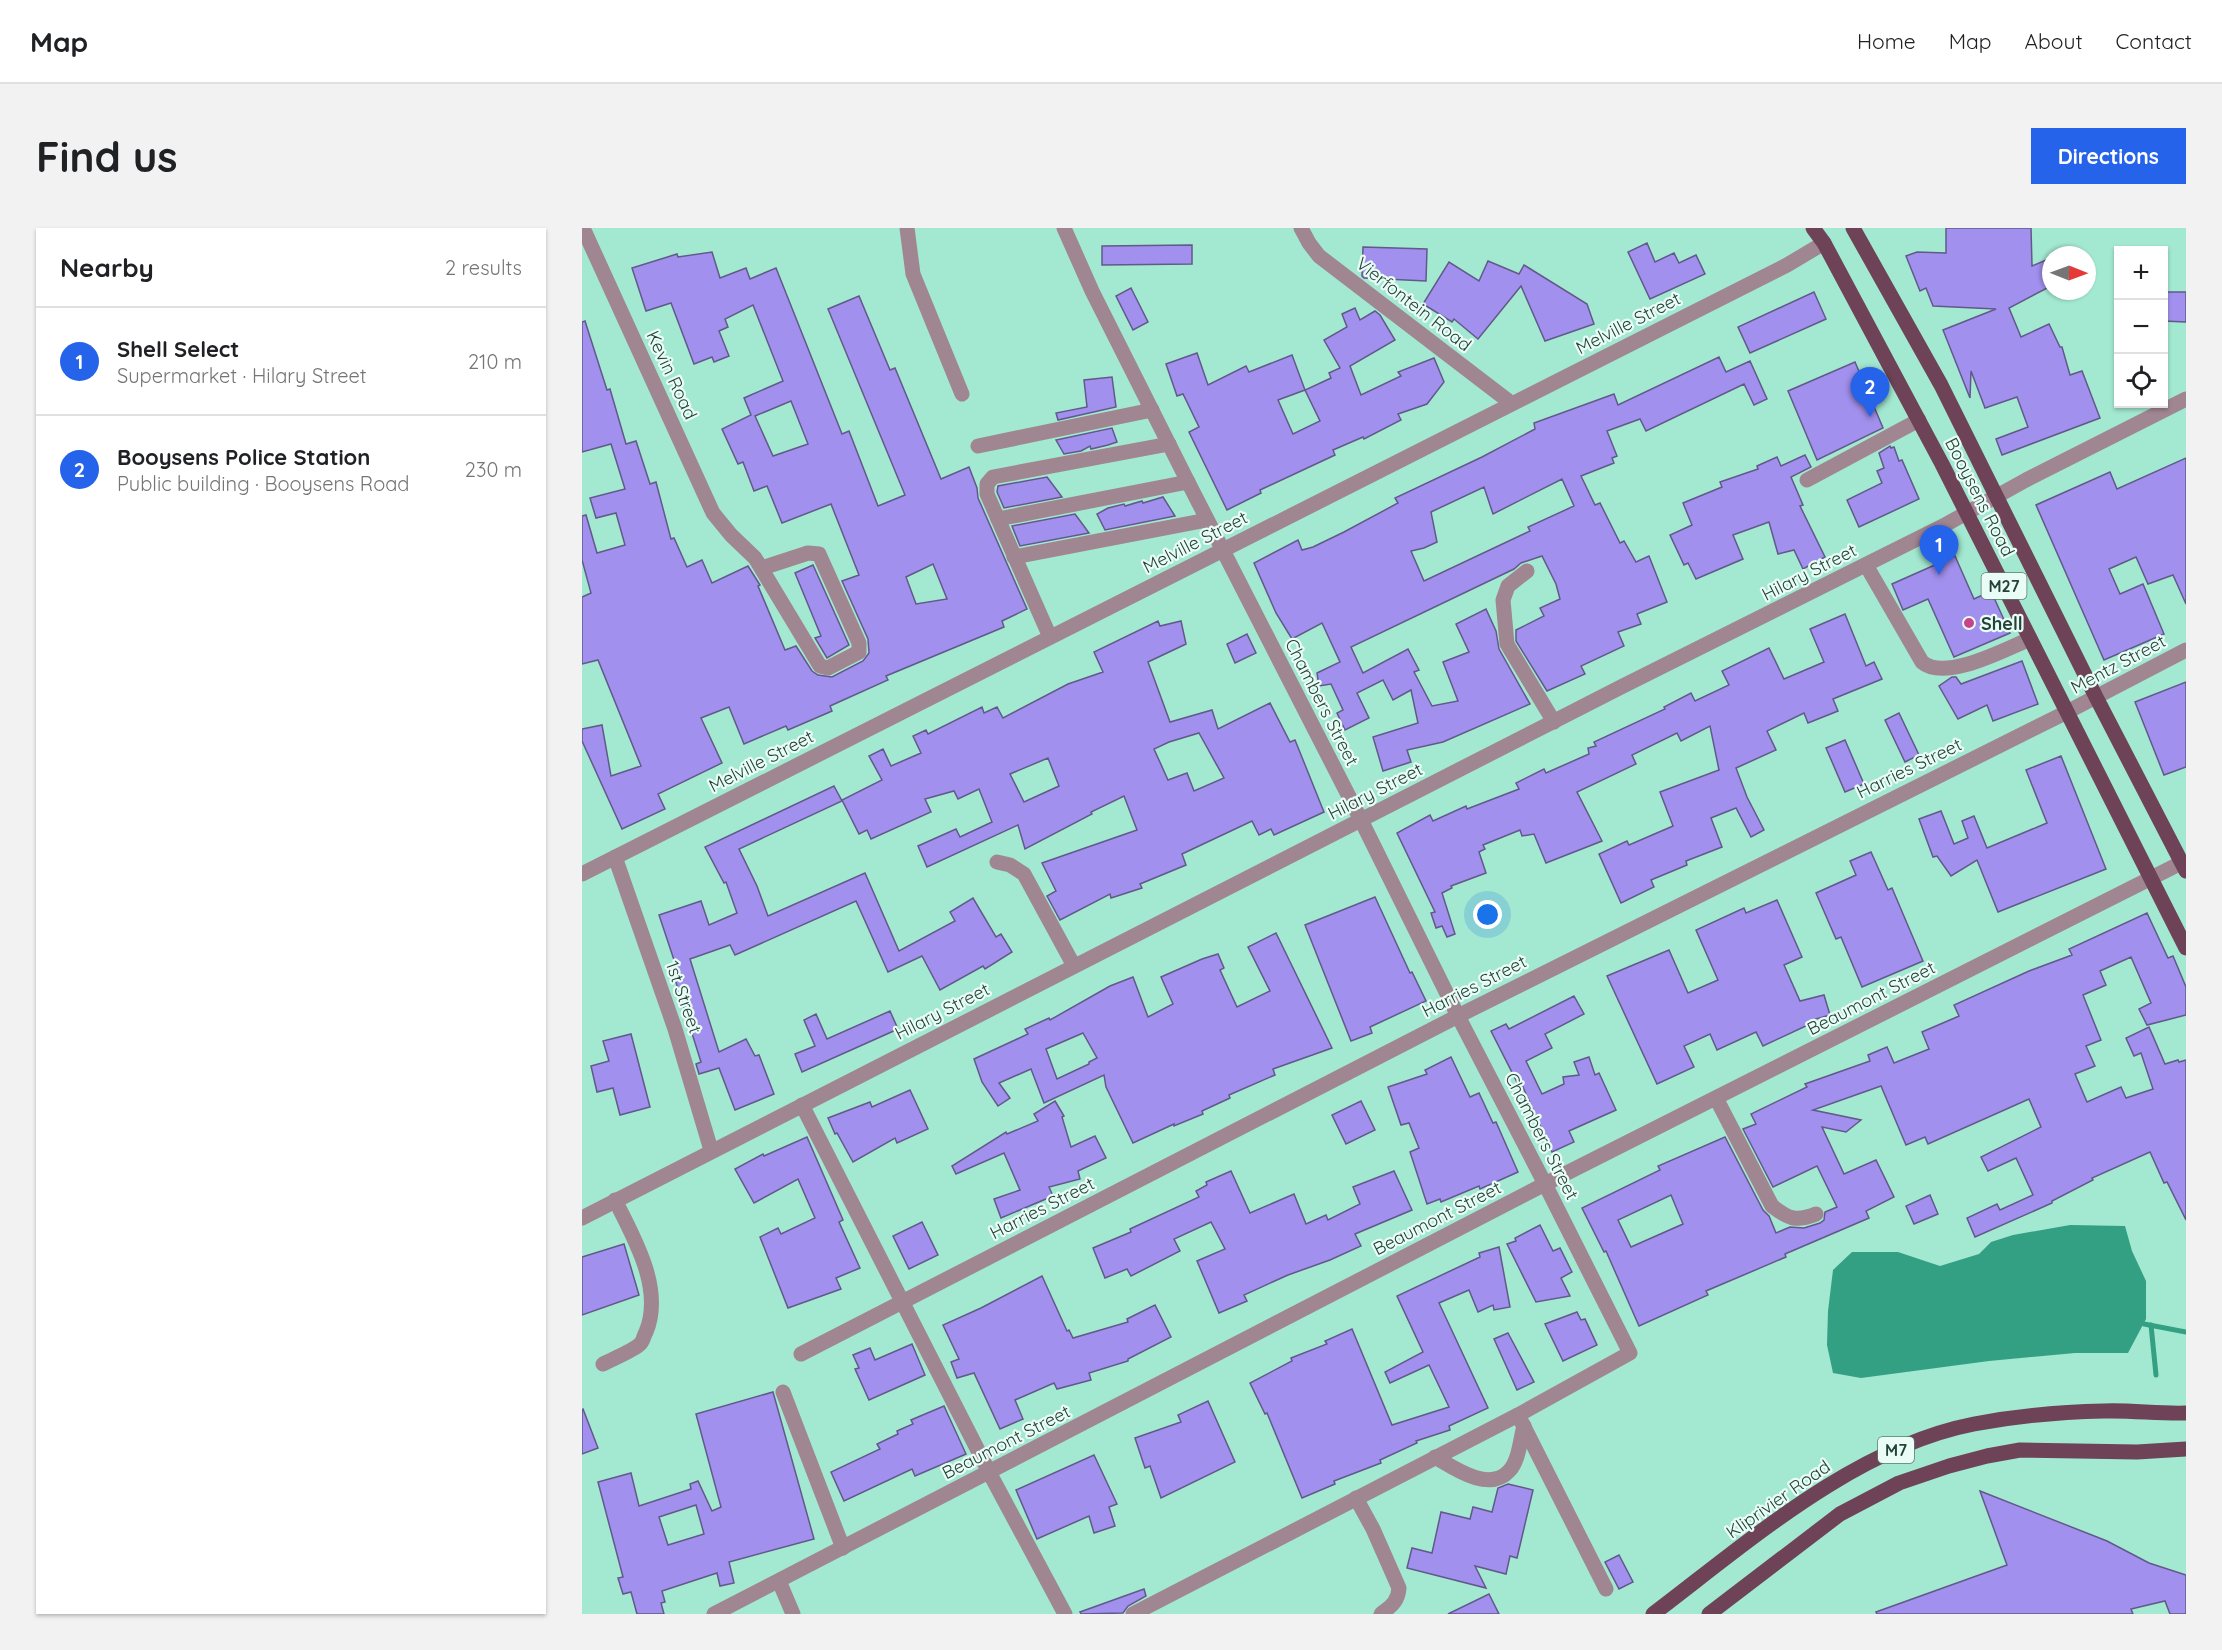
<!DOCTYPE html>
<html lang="en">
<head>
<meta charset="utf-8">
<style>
  :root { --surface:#fff; --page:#f2f2f2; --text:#202124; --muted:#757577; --line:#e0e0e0; --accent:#2563eb }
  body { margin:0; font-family:Quicksand,sans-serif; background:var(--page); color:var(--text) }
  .controls { position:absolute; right:18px; top:18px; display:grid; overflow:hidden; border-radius:0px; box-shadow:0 2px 4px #0004 }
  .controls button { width:54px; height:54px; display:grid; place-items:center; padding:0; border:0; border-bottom:2px solid var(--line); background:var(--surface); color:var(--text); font:30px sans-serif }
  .compass { position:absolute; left:1460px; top:18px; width:54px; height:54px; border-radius:50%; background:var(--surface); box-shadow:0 2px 4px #0004; rotate:91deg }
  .you { position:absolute; left:906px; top:687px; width:21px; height:21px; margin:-15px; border:4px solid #fff; border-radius:50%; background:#1a73e8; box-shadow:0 0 0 9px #1a73e833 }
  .badge { display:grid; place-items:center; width:39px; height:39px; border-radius:50%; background:var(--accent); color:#fff; font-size:20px; font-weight:700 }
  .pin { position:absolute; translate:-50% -50px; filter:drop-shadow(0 2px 3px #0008) }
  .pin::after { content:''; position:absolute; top:32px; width:21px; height:18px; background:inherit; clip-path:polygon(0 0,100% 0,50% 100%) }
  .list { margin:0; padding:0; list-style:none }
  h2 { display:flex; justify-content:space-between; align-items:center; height:78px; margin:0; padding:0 24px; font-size:26px }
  h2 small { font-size:20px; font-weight:400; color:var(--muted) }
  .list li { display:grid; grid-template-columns:39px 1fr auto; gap:18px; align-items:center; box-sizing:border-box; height:108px; padding:0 24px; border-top:2px solid var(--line) }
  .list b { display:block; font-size:22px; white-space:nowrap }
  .list p { margin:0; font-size:20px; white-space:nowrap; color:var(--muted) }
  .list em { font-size:20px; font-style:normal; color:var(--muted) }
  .icon { flex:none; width:33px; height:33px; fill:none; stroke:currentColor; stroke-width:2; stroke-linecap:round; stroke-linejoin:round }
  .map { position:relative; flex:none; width:1604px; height:1386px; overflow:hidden; border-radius:0px }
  header { display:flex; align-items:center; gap:36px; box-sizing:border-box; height:84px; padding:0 30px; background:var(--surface); border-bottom:2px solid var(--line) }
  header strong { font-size:28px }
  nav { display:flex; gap:33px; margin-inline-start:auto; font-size:21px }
  .intro { display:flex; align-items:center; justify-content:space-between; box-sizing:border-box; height:144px; padding:0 36px }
  h1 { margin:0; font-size:42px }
  .button { padding:15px 27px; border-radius:0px; background:var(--accent); color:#fff; font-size:21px; font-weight:700 }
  main { display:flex; gap:36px; padding:0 36px }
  aside { flex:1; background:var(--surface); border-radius:0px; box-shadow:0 2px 4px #0004 }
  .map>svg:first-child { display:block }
</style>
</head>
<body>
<header>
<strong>Map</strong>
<nav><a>Home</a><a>Map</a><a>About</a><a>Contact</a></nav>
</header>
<div class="intro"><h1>Find us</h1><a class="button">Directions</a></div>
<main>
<aside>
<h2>Nearby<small>2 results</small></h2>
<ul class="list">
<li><span class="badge">1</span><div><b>Shell Select</b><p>Supermarket · Hilary Street</p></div><em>210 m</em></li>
<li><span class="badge">2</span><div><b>Booysens Police Station</b><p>Public building · Booysens Road</p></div><em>230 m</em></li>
</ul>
</aside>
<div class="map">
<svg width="1604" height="1386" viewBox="0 0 1604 1386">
  <rect width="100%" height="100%" fill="#a3e8d0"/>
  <path fill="#34a083" d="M1488,997L1543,998L1550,1023L1564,1053V1091L1546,1125H1493L1407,1133L1279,1150L1251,1145L1245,1117L1246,1083L1251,1042L1270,1024H1316L1358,1038L1397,1026L1409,1014L1431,1007Z"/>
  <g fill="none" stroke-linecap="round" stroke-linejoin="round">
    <g stroke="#34a083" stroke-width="5">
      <path d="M1562,1096L1604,1104"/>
      <path d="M1569,1097L1574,1147"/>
    </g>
  </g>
  <g fill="#a190ed" stroke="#61598a" stroke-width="1.5" fill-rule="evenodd">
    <path d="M1364,0H1449L1450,38L1469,30V58L1427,80L1439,109L1467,96L1478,119H1480L1488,147L1500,143L1518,190L1420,227L1414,211L1446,199L1435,169L1403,180L1389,143L1388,170L1361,102L1414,81L1351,78L1344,60L1338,63L1324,28L1335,24L1364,25Z"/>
    <path d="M1065,15L1073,34L1092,25L1097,35L1114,27L1123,46L1068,71L1046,24Z"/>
    <path d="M610,17V36L520,37V18Z"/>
    <path d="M781,19L845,21L844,53L782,50L780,48Z"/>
    <path d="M130,24L138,50L164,40L168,51L194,40L260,206L267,203L296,278L323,267L246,81L277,68L308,142L313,140L359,251L387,239L395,260L396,270L445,381L420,393L422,399L304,448L306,452L248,478L250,483L206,502L204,498L162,516L147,479L119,490L140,535L76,566L83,581L40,601L0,513V501L20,497L29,548L59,538L16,432L0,436V369L9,365L0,332V288L4,287L15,325L43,317L34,285L14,290L8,270L43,261L29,216L0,224V94L3,93L25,162L28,161L44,216L54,213L68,256L74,254L89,311L92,310L105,339L120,332L130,355L166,338L178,357L176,358L203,422L214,418L230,443L236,447L250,449L281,433L287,425L286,411L260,353L277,347L249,276L200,295L185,258L172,263L161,234L156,236L140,201L169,187L162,170L201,153L171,77L143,91L146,99L137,103L147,128L132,134L130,129L112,136L89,75L64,83L50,40L95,26L96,29ZM209,173L226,216L191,228L173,188ZM351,336L365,371L334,376L324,349Z"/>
    <path d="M906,33L937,46L942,37L1005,76L1012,96L963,113L939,58L896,111L872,91L870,94L841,76L867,34L897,53Z"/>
    <path d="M549,60L566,94L551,102L534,68Z"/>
    <path d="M1232,64L1244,91L1168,125L1156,99Z"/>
    <path d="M1581,64H1604V94L1581,93Z"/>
    <path d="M773,80L778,92L793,83L798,87L813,112L768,138L779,167L819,148L816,144L852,130L862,154L845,176L816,186L819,192L782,211L781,209L751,222L753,227L678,262L679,265L645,282L607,204L617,199L601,166L595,168L584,136L615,125L626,157L664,138L667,144L710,127L723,162L696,172L711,206L738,193L723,162L749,150L747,145L758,140L742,112L765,99L760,86Z"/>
    <path d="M1137,129L1144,144L1168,133L1185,171L1172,177L1162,156L1064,203L1058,191L1025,203L1035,228L1030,230L1032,235L999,248L1013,277L1018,275L1038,315L1042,313L1054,334L1067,328L1085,374L1055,386L1059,396L1036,404L1042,418L999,438L1003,446L965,463L934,413V402L962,388L958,380L978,371L974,356L960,328L939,335L932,341L769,419L781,445L826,421L837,442L832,444L850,478L876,473L861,434L887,424L874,396L904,381L914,403L917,421L948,476L861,514L825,522L829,534L801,543L791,509L836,495L829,462L811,472L801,452L775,465L787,490L763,502L755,485L761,482L749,456L737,458L735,445L758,434L740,395L710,411L694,385L672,335L716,312L720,322L731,319L762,304L816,275L813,270L900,229L953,201L952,195L1032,166L1036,177ZM980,251L992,278L946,299L948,303L842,353L829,323L842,320L855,314L849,284L902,259L911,286Z"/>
    <path d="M1273,134L1301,200L1235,232L1206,163Z"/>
    <path d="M530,149L534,179L476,192L474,185L505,179L502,152Z"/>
    <path d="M530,200L535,214L526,217L509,221L508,218L499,223L482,226L474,212Z"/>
    <path d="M1308,218L1309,220L1312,219L1317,233L1320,232L1337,271L1277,299L1265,272L1300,255L1295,243L1302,240L1297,225Z"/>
    <path d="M1223,227L1229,239L1209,249L1221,277L1218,278L1243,329L1221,341L1212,322L1196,326L1187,294L1151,307L1161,331L1114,351L1106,335L1102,337L1088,307L1110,297L1101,275L1140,259L1138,254L1176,241L1175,238L1195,229L1199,238Z"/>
    <path d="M1604,230V376L1591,347L1566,356L1554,329L1527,341L1538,366L1561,356L1582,406L1522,432L1454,277L1528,244L1535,261Z"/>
    <path d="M465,249L480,269L422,280L415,264L416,258Z"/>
    <path d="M581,269L593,288L523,302L515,286L526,280L542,276L543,278L560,273L561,275Z"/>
    <path d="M493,286L507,305L438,318L430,298Z"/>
    <path d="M1373,328L1392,371L1409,363L1428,405L1372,429L1346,371L1321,382L1310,356Z"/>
    <path d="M231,337L267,417L245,430L233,410L239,408L213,345Z"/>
    <path d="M1263,386L1284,438L1292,434L1300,451L1251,471L1256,483L1226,495L1222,485L1185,503L1194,522L1154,540L1165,569L1182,602L1169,609L1154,580L1129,590L1140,619L1104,633L1105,637L1069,652L1072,659L1039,675L1017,626L1045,613L1047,617L1091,598L1078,564L1137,542L1128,498L1099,513L1095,505L1050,527L1054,536L995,564L1020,613L964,635L952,606L940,608L938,602L901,617L903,621L897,624L904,645L869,658L870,660L860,665L873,706L865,709L860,698L854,700L849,685L853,684L815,605L848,587L851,593L884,578L885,581L937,561L934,555L962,541L964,545L1007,526L1006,520L1014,518L1012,514L1083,481L1082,479L1109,465L1113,473L1147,457L1140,443L1187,420L1202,451L1242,434L1228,401Z"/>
    <path d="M576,393L578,398L599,393L604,416L566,434L588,494L630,482L636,501L688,475L708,514L713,512L742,584L692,607L689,601L677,607L670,593L600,626L604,637L558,656L560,660L529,670L528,666L478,692L465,668L474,663L460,635L555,602L542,568L509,584L510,586L443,621L436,597L345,639L336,618L374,601L378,609L410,594L397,561L376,571L372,563L343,571L349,584L289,611L285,602L277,606L260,572L300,552L287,528L301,521L309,538L339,525L331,508L344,502L346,506L400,479L402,485L415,479L421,490L486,456L521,444L512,424ZM617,505L642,550L612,563L605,545L586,552L572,521L587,514ZM466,530L477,558L442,574L428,546Z"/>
    <path d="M665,406L674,425L653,435L645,416Z"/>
    <path d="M1440,433L1456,476L1411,493L1405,477L1376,491L1357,458L1370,449H1374L1379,456Z"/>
    <path d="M1604,454V539L1582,547L1553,474Z"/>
    <path d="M1317,485L1337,527L1323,534L1303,492Z"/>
    <path d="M1263,512L1282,556L1263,564L1244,520Z"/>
    <path d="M1479,528L1524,641L1416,684L1395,632L1369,648L1355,628L1351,629L1337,591L1359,583L1372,616L1386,610L1380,593L1392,588L1405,620L1465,595L1444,542Z"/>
    <path d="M252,558L260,573L157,621L175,658L186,688L283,645L317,723L373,693L368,684L391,670L414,709L419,706L430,724L403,741L401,738L358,762L340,728L306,744L274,673L153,727L148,717L108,731L137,824L164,811L173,828L177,827L192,866L153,882L137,840L117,846L114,836L119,834L92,748L97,747L77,687L119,673L127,697L155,685L144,654L142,655L123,619Z"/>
    <path d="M1289,624L1306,662L1310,660L1341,733L1280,759L1259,709L1254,711L1234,665L1274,647L1268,633Z"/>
    <path d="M793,669L828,745L830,744L844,773L788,799L790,805L769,813L723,697Z"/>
    <path d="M1195,672L1220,729L1202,737L1218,773L1242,767L1248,787L1227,793L1228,796L1181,818L1174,804L1135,822L1128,806L1102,818L1112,839L1075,856L1025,748L1087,722L1106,765L1136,752L1114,702L1162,680L1164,685Z"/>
    <path d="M1565,685L1586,730L1591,728L1604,759V787L1565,797L1557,781L1569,775L1549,729L1518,743L1524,757L1501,767L1519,812L1504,818L1513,838L1493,846L1505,874L1539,859L1544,870L1571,861L1559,825L1552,828L1544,810L1567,799L1583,836L1596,832L1597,834L1604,832V992L1585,954L1582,955L1568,924L1510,950L1511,952L1470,973V975L1393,1009L1385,990L1415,976L1418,982L1451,967L1434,930L1406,943L1399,929L1459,899L1447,871L1346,916L1343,909L1324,917L1299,858L1231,882L1279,892L1264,904L1240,899L1262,946L1294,932L1312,969L1284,983L1287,990L1203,1026L1204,1029L1124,1063L1126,1067L1057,1098L1024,1023L1022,1024L1000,980L1078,942L1076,938L1143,909L1181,982L1187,988L1194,1005L1208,999L1222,1000L1238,995L1242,992L1243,984L1255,979L1235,938L1191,959L1161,901L1174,896L1169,886L1225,859L1223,856L1288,833L1286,827L1305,819L1312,835L1347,821L1340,804L1377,788L1372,777L1447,743L1490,727L1487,721ZM1089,967L1101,996L1049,1019L1036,992Z"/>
    <path d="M694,705L750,820L691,841L693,847L647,867L648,870L620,883L621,886L592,898V896L551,915L524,859L522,847L462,875L449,841L417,855L428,870L416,878L400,854L392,831L446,806L443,801L467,790L468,792L528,758L551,749L566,789L591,776L579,749L620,731L636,726L642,740L638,742L655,779L688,763L666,719ZM501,805L515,830L507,834V836L475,851L464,821Z"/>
    <path d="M992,768L1002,786L963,806L970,820L944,833L960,866L982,856L981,849L997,847L992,834L1007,829L1013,847L1017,845L1034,882L987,903L992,914L970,924L940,857L937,858L909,803L924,796L927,801Z"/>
    <path d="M308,783L316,801L220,844L213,826L233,818L222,792L234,786L245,811Z"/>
    <path d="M49,806L68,879L38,887L31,860L15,864L9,838L27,833L21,813Z"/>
    <path d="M869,829L888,869L897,865L911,895L914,894L936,944L898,961L897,958L859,974L858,971L845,976L828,924L837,920L827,895L819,897L806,859L845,846L843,842Z"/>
    <path d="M328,862L346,901L315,915L313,910L271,934L255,905L253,906L246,890L288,874L290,879Z"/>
    <path d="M473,873L482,888L480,889L489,919L513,908L524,930L496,943L498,951L467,959L471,968L419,990L412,971L438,962L422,925L374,946L370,938L424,904L425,906L456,893L452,886Z"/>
    <path d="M779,873L793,902L764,916L750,887Z"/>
    <path d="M225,909L261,992L257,994L278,1040L254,1050L259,1061L206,1080L178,1009L196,1000L199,1006L233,990L216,951L172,975L153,941L181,926L182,928Z"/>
    <path d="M649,943L668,985L712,966L724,996L744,987L746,992L778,976L771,959L812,943L830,982L773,1006L779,1018L748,1032L706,1047L662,1067L665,1073L637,1085L615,1033L643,1021L629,994L592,1011L598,1023L549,1048L545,1041L523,1050L511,1020L549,1004L548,1001L617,969L614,963L625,957L624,954Z"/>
    <path d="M1348,967L1356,986L1332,996L1324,978Z"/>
    <path d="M340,994L356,1027L327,1041L311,1008Z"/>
    <path d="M958,997L971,1023L978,1020L990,1044L979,1050L988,1068L954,1074L925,1016L934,1013L933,1010Z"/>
    <path d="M42,1016L57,1067L0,1087V1029Z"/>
    <path d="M917,1019L928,1079L912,1082L911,1077L896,1084L887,1062L857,1075L906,1180L867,1198L868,1202L834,1213L835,1215L798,1232L799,1235L752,1253L753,1256L720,1270L685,1185L683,1186L668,1155L710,1133L709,1130L745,1116L743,1113L770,1101L810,1197L867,1179L847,1137L808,1155L803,1144L841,1124L815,1068L898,1029L897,1025Z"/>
    <path d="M460,1048L485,1103L487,1102L491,1110L546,1094L545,1091L573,1077L589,1109L546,1131V1133L507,1145L509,1152L475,1161L472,1155L433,1172L441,1191L418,1201L392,1145L375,1150L369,1134L377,1131L361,1097L399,1080Z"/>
    <path d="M995,1084L999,1092L1003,1091L1015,1117L981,1133L963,1096Z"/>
    <path d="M926,1105L952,1154L935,1162L912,1111Z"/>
    <path d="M330,1116L343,1147L287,1172L273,1141L277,1140L271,1127L288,1120L293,1132Z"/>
    <path d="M191,1164L232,1311L147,1334L152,1355L138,1358L135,1345L80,1363L83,1374L79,1375L82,1386H55L49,1364L41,1366L36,1350L41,1349L16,1254L49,1245L57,1278L109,1261L108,1256L116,1253L130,1283L139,1279L114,1186ZM114,1277L122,1306L86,1317L77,1289Z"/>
    <path d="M626,1173L653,1234L579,1270L568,1238L563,1240L553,1210L599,1194L596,1187Z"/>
    <path d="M362,1178L384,1226L333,1248L330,1241L262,1273L249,1244L298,1221L295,1216L316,1206L315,1203L331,1196L329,1192Z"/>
    <path d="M1,1181L16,1220L0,1226V1182Z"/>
    <path d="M512,1227L535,1276L527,1279L533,1298L512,1305L507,1288L455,1311L434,1262Z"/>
    <path d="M926,1256L951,1262L935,1330L928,1328L924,1346L893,1338L904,1360L825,1340L830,1320L850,1325L859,1284L888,1291L891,1279L910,1284L916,1260Z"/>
    <path d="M1398,1263L1525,1313L1567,1335L1604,1347V1386H1588L1583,1373L1549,1381L1551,1386H1295L1294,1384L1425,1337Z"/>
    <path d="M1037,1327L1051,1354L1037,1361L1023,1334Z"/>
    <path d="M562,1361L564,1368L546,1378L541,1385L499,1386L498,1384Z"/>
    <path d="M907,1366L917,1386H866Z"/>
  </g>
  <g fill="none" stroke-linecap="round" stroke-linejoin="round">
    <g stroke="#a08691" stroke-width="15">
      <path d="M1,0L131,285L149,307L173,330L238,438L246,440L277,424V415L237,326L226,325L180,340"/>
      <path d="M325,0L331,46L380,166"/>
      <path d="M482,0L510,63L606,254L779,592L876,788L963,956L1048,1125L936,1187L551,1386"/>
      <path d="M719,0L727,15L737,28L929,175"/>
      <path d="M396,218L570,182"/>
      <path d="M1225,252L1337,192"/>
      <path d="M416,291L606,254"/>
      <path d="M432,329L625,292"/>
      <path d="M1284,337L1340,434C1363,454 1424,421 1448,411"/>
      <path d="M945,343L926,358L921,372L925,416L972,494"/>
      <path d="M468,409L405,266V256L411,249L587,216"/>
      <path d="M33,629L93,801L129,922"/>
      <path d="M415,634L428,637L442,646L492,738"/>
      <path d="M0,646L1205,37L1242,15"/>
      <path d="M1134,870L1190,978C1207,991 1214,994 1234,986"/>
      <path d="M220,877L407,1244L483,1386"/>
      <path d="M0,990L1039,459L1361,298L1444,252L1604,171"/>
      <path d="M219,1126L876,788L1485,484L1604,422"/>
      <path d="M21,1136C30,1131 51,1123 58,1116C61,1114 62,1107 64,1104C82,1061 52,1010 33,972"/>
      <path d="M201,1164L261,1320"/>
      <path d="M936,1187L1024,1361"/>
      <path d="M853,1229C872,1240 907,1265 927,1243C937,1233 938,1212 942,1198"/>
      <path d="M774,1270L791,1301L817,1360C816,1374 809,1378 799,1386"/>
      <path d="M197,1353L211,1386"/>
      <path d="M132,1386L963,956L1599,635"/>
    </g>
    <g stroke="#6e4357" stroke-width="15">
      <path d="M1231,0L1242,15L1360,236L1604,720"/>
      <path d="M1271,0L1359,157L1514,469L1604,643"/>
      <path d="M1071,1386C1165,1315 1273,1219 1392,1196C1434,1188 1479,1184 1522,1183C1550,1182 1577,1186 1604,1185"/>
      <path d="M1127,1386L1258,1286L1317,1255L1367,1238L1405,1228L1438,1222L1555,1224L1604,1221"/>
    </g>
  </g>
  <circle fill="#c7448a" stroke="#e9fdf6" stroke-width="2" cx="1387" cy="395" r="6"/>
  <g text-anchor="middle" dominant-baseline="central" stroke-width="4.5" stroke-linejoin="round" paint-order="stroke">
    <g fill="#e9fdf6" stroke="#607a72" stroke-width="1.5">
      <rect x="1399.5" y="345" width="45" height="26" rx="4.5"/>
      <rect x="1296" y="1209" width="36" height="26" rx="4.5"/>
    </g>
    <g font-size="16" font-weight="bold" fill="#254239">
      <text x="1422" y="358">M27</text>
      <text x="1314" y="1222">M7</text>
    </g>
    <g font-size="18" fill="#254239" stroke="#e9fdf6">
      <text transform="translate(832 76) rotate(38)">Vierfontein Road</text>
      <text transform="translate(1046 95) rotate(-27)">Melville Street</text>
      <text transform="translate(90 147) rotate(65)">Kevin Road</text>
      <text transform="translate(1398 269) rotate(63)">Booysens Road</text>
      <text transform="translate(613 314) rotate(-27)">Melville Street</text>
      <text transform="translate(1227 344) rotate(-27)">Hilary Street</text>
      <text transform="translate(1536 436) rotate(-28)">Mentz Street</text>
      <text transform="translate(740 474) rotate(63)">Chambers Street</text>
      <text transform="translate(179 533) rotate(-27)">Melville Street</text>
      <text transform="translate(1327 540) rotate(-26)">Harries Street</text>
      <text transform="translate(793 563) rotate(-27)">Hilary Street</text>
      <text transform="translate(892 758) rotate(-27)">Harries Street</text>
      <text transform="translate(102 769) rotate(71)">1st Street</text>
      <text transform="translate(1289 770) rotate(-27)">Beaumont Street</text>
      <text transform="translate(360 783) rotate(-27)">Hilary Street</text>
      <text transform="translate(960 908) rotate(63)">Chambers Street</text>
      <text transform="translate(460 980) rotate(-27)">Harries Street</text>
      <text transform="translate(855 990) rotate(-27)">Beaumont Street</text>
      <text transform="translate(424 1214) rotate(-27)">Beaumont Street</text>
      <text transform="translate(1196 1271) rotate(-35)">Kliprivier Road</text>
    </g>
    <g font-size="18" font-weight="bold" fill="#254239" stroke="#e9fdf6" text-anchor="start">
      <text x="1399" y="395">Shell</text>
    </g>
  </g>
</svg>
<div class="controls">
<button>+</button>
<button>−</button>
<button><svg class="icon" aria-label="locate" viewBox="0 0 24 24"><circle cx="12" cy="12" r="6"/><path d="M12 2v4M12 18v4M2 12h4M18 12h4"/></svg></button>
</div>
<svg class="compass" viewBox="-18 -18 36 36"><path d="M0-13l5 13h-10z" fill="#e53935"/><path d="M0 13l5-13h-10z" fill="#757577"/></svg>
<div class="you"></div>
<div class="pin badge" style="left:1357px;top:347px">1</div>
<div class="pin badge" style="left:1288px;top:189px">2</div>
</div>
</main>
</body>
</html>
